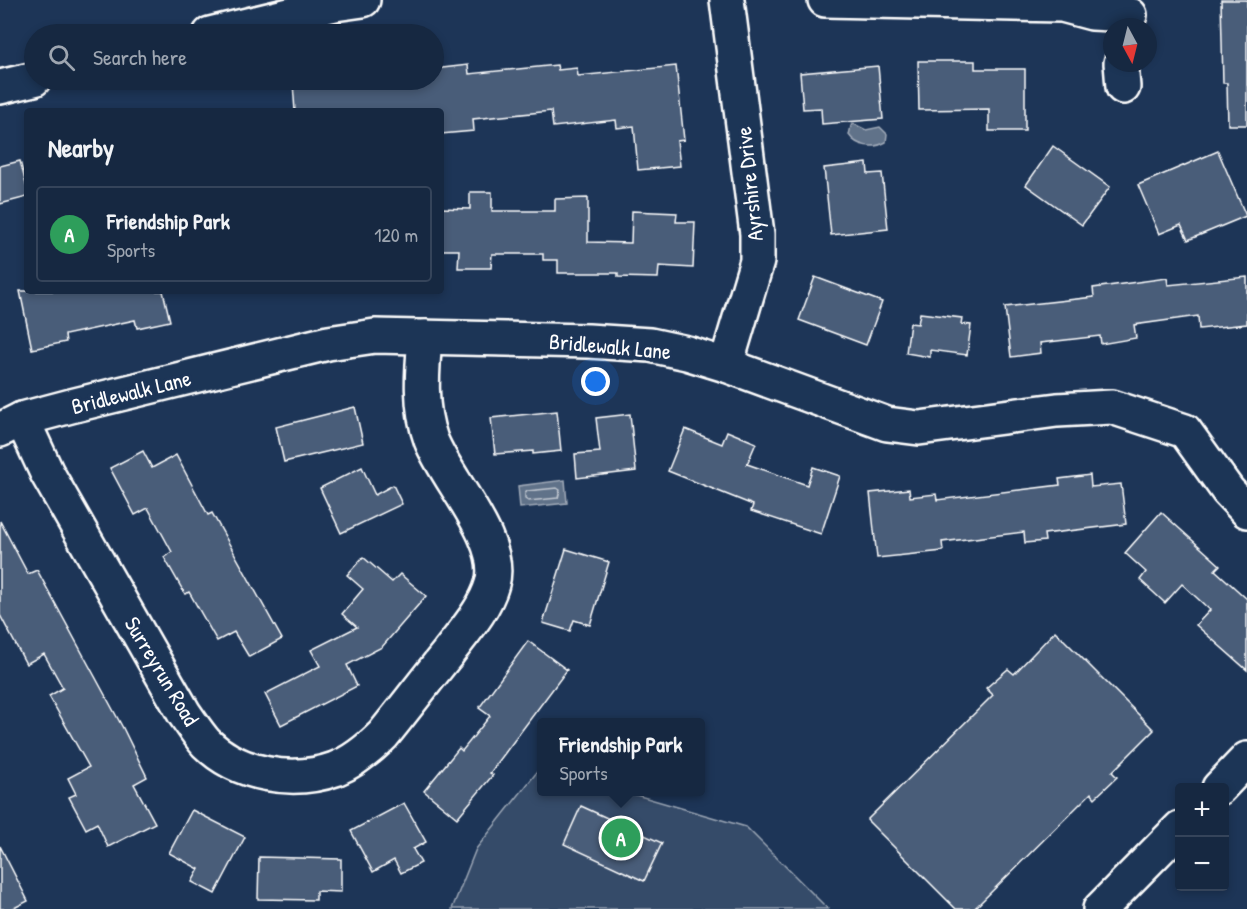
<!DOCTYPE html>
<html lang="en">
<head>
<meta charset="utf-8">
<style>
  :root { --surface:#162841; --page:#23344c; --text:#f1f3f6; --muted:#9ea6b1; --line:#35445a; --accent:#ffd166 }
  body { margin:0; font-family:"Patrick Hand",sans-serif; background:var(--page); color:var(--text) }
  .controls { position:absolute; right:18px; bottom:18px; display:grid; overflow:hidden; border-radius:6px; box-shadow:0 3px 9px #0003 }
  .controls button { width:54px; height:54px; display:grid; place-items:center; padding:0; border:0; border-bottom:2px solid var(--line); background:var(--surface); color:var(--text); font:30px sans-serif }
  .compass { position:absolute; left:1103px; top:18px; width:54px; height:54px; border-radius:50%; background:var(--surface); box-shadow:0 3px 9px #0003; rotate:173deg }
  .you { position:absolute; left:596px; top:382px; width:21px; height:21px; margin:-15px; border:4px solid #fff; border-radius:50%; background:#1a73e8; box-shadow:0 0 0 9px #1a73e833 }
  .badge { display:grid; place-items:center; width:39px; height:39px; border-radius:50%; background:var(--accent); color:#fff; font-size:20px; font-weight:700 }
  .pin { position:absolute; translate:-50% -50%; border:3px solid #fff; box-shadow:0 2px 6px #0006 }
  .popup { position:absolute; left:537px; top:718px; width:168px; height:78px; box-sizing:border-box; display:grid; place-content:center; border-radius:6px; background:var(--surface); filter:drop-shadow(0 2px 4px #0005); font-size:20px; white-space:nowrap; color:var(--muted) }
  .popup b { font-size:22px; color:var(--text) }
  .popup::after { content:''; position:absolute; left:50%; top:100%; margin-left:-12px; border:12px solid transparent; border-top-color:var(--surface) }
  .list { margin:0; padding:0; list-style:none }
  h2 { display:flex; justify-content:space-between; align-items:center; height:78px; margin:0; padding:0 24px; font-size:26px }
  h2 small { font-size:20px; font-weight:400; color:var(--muted) }
  .list li { display:grid; grid-template-columns:39px 1fr auto; gap:18px; align-items:center; box-sizing:border-box; height:96px; margin:0 12px 12px; padding:0 12px; border:2px solid var(--line); border-radius:6px }
  .list b { display:block; font-size:22px; white-space:nowrap }
  .list p { margin:0; font-size:20px; white-space:nowrap; color:var(--muted) }
  .list em { font-size:20px; font-style:normal; color:var(--muted) }
  .icon { flex:none; width:33px; height:33px; fill:none; stroke:currentColor; stroke-width:2; stroke-linecap:round; stroke-linejoin:round }
  .map { position:relative; flex:none; width:1247px; height:909px; overflow:hidden }
  .search { position:absolute; background:var(--surface); box-shadow:0 3px 9px #0003; left:24px; top:24px; width:420px; height:66px; display:flex; align-items:center; gap:15px; box-sizing:border-box; padding:0 21px; border-radius:33px; color:var(--muted); font-size:22px }
  .panel { position:absolute; background:var(--surface); box-shadow:0 3px 9px #0003; left:24px; top:108px; width:420px; height:186px; border-radius:6px }
  .map>svg:first-child { display:block }
</style>
</head>
<body>
<div class="map">
<svg width="1247" height="909" viewBox="0 0 1247 909">
  <rect width="100%" height="100%" fill="#1d3557"/>
  <filter id="ink" filterUnits="userSpaceOnUse"><feTurbulence type="fractalNoise" baseFrequency=".0167" numOctaves="2"/><feDisplacementMap in="SourceGraphic" scale="12" xChannelSelector="R" yChannelSelector="G"/><feConvolveMatrix kernelMatrix="1 2 1 2 8 2 1 2 1" color-interpolation-filters="sRGB"/></filter>
  <g filter="url(#ink)">
    <path fill="#364b69" stroke="#9aa5b4" stroke-width="1.5" d="M541,767L542,792H626L746,827L828,909H452L476,849Z"/>
    <g fill="#617289" stroke="#a0aab8" stroke-width="1.5">
      <path d="M854,124L866,130L880,127L887,134L886,142C874,149 857,147 849,135L851,126Z"/>
      <path d="M565,480L567,503L520,508L518,486Z"/>
    </g>
    <g fill="none" stroke-linecap="round" stroke-linejoin="round">
      <path stroke="#c0c7d0" stroke-width="1.5" d="M557,488L560,490L558,498L528,501L525,499V494L527,491Z"/>
    </g>
    <g fill="#4a5d79" stroke="#fff" stroke-width="1.5">
      <path d="M1221,0H1247V125H1228L1227,83H1223Z"/>
      <path d="M918,61H975V69H1025V131H989V109L919,110Z"/>
      <path d="M468,65L469,74L557,65L558,70L577,68L578,76L676,66L684,140L677,141L680,166L638,170L634,126L617,128L616,120L553,127L551,111L473,119L474,131L441,134V111H295L293,83L330,80H434V69Z"/>
      <path d="M878,66L883,119L822,124L821,108L803,109L800,73Z"/>
      <path d="M1053,146L1110,187L1082,225L1026,185Z"/>
      <path d="M1218,151L1246,216L1188,240L1181,225L1159,234L1138,185Z"/>
      <path d="M20,161L27,188V197L0,204V166Z"/>
      <path d="M867,163L868,174L882,173L888,229L831,235L824,168Z"/>
      <path d="M470,192H492V211H555V199L588,198V242L631,243L632,211L677,213L676,222H695L693,268L659,266L658,278L618,277V273H558V260H543V254H492L491,268H458L459,250H441V208L470,209Z"/>
      <path d="M815,277L882,302L866,345L799,320Z"/>
      <path d="M1247,277V324L1199,329L1198,316L1134,325L1136,338L1101,344L1100,336L1040,343L1041,353L1011,357L1005,307L1094,297L1093,288L1167,278L1168,285Z"/>
      <path d="M20,291H163L170,321L137,328L135,320L65,335L66,342L32,349Z"/>
      <path d="M920,313L962,318L961,324L971,325L967,355L930,350V357L906,353L910,323L918,324Z"/>
      <path d="M355,407L363,443L284,462L276,427Z"/>
      <path d="M557,411L561,451L533,454V451L495,454L491,418Z"/>
      <path d="M630,414L636,471L577,478L575,454L600,452L596,418Z"/>
      <path d="M685,429L722,444L727,431L756,443L747,464L807,485L813,467L840,476L821,534L751,511L753,505L668,471Z"/>
      <path d="M143,451L152,468L176,455L208,515L212,513L282,639L249,657L234,632L217,641L189,592L185,594L164,557L172,552L148,508L135,515L110,468Z"/>
      <path d="M362,467L375,495L393,485L402,504L341,533L320,488Z"/>
      <path d="M1090,475L1091,487L1121,484L1126,524L1044,534L1045,541L1025,543L1024,532L942,542L943,551L877,558L870,493L909,489L910,497L936,494L937,500L1060,485L1059,479Z"/>
      <path d="M1161,512L1220,565L1215,570L1247,599V670L1196,625L1210,610L1182,584L1165,603L1140,580L1146,572L1125,553Z"/>
      <path d="M0,521L28,574L37,570L123,728L147,777L134,784L155,823L108,847L97,823L86,829L69,797L76,794L68,778L89,767L49,696L63,688L44,654L26,664L0,615Z"/>
      <path d="M566,549L609,562L590,625L574,620L570,631L543,623Z"/>
      <path d="M363,557L392,582L400,574L426,596L382,647L347,665L357,686L281,725L265,694L320,666L311,650L357,627L342,614L363,589L347,575Z"/>
      <path d="M1055,631L1154,730L1112,772L1117,777L1095,798L1091,793L974,909H956L867,820L993,695L986,688L1008,669L1014,674Z"/>
      <path d="M528,641L567,670L490,773L493,775L457,818L424,791L459,748L462,751L490,716L479,708Z"/>
      <path d="M404,803L426,842L413,849L421,863L401,873L394,860L373,872L351,831Z"/>
      <path d="M581,806L662,843L644,881L564,844Z"/>
      <path d="M192,810L245,837L215,894L192,882L199,869L169,853Z"/>
      <path d="M0,846L28,901L12,909H0Z"/>
      <path d="M259,857L341,859V892L316,891V900L258,899Z"/>
    </g>
    <g fill="none" stroke-linecap="round" stroke-linejoin="round">
      <defs>
        <g id="minor">
          <path d="M825,0L1062,5L1092,13L1130,15"/>
          <path d="M210,34L335,4L363,0"/>
          <path d="M1121,63L1123,87"/>
          <path d="M0,87L34,79"/>
          <path d="M726,365L757,261V234L727,0"/>
          <path d="M22,419L47,473L184,713C191,723 198,734 206,743C238,775 293,784 335,769C353,762 369,749 383,735C405,708 426,680 448,653C463,633 485,609 492,584C505,541 447,481 431,440C419,407 422,372 425,337"/>
          <path d="M0,430L22,419L71,406L328,343L375,336L588,341L650,345L687,353L726,365L887,424L919,428L1057,410L1112,407L1185,431L1228,491L1247,511"/>
          <path d="M1219,788L1247,759"/>
          <path d="M1100,909L1180,828"/>
        </g>
      </defs>
      <use href="#minor" stroke="#fff" stroke-width="38"/>
      <use href="#minor" stroke="#1d3557" stroke-width="33"/>
    </g>
  </g>
  <g text-anchor="middle" dominant-baseline="central" stroke-width="6" stroke-linejoin="round" paint-order="stroke">
    <g font-size="22" fill="#fff" stroke="#1d3557">
      <text transform="translate(749 184) rotate(-96)">Ayrshire Drive</text>
      <text transform="translate(610 346) rotate(5)">Bridlewalk Lane</text>
      <text transform="translate(131 392) rotate(-14)">Bridlewalk Lane</text>
      <text transform="translate(162 671) rotate(59)">Surreyrun Road</text>
    </g>
  </g>
</svg>
<div class="controls">
<button>+</button>
<button>−</button>
</div>
<svg class="compass" viewBox="-18 -18 36 36"><path d="M0-13l5 13h-10z" fill="#e53935"/><path d="M0 13l5-13h-10z" fill="#9ea6b1"/></svg>
<div class="you"></div>
<div class="pin badge" style="left:621px;top:838px;background:#2e9e5b">A</div>
<div class="popup"><b>Friendship Park</b>Sports</div>
<div class="search"><svg class="icon" aria-label="search" viewBox="0 0 24 24"><circle cx="10" cy="10" r="6"/><path d="M15 15l6 6"/></svg>Search here</div>
<section class="panel">
<h2>Nearby<small></small></h2>
<ul class="list">
<li><span class="badge" style="background:#2e9e5b">A</span><div><b>Friendship Park</b><p>Sports</p></div><em>120 m</em></li>
</ul>
</section>
</div>
</body>
</html>
